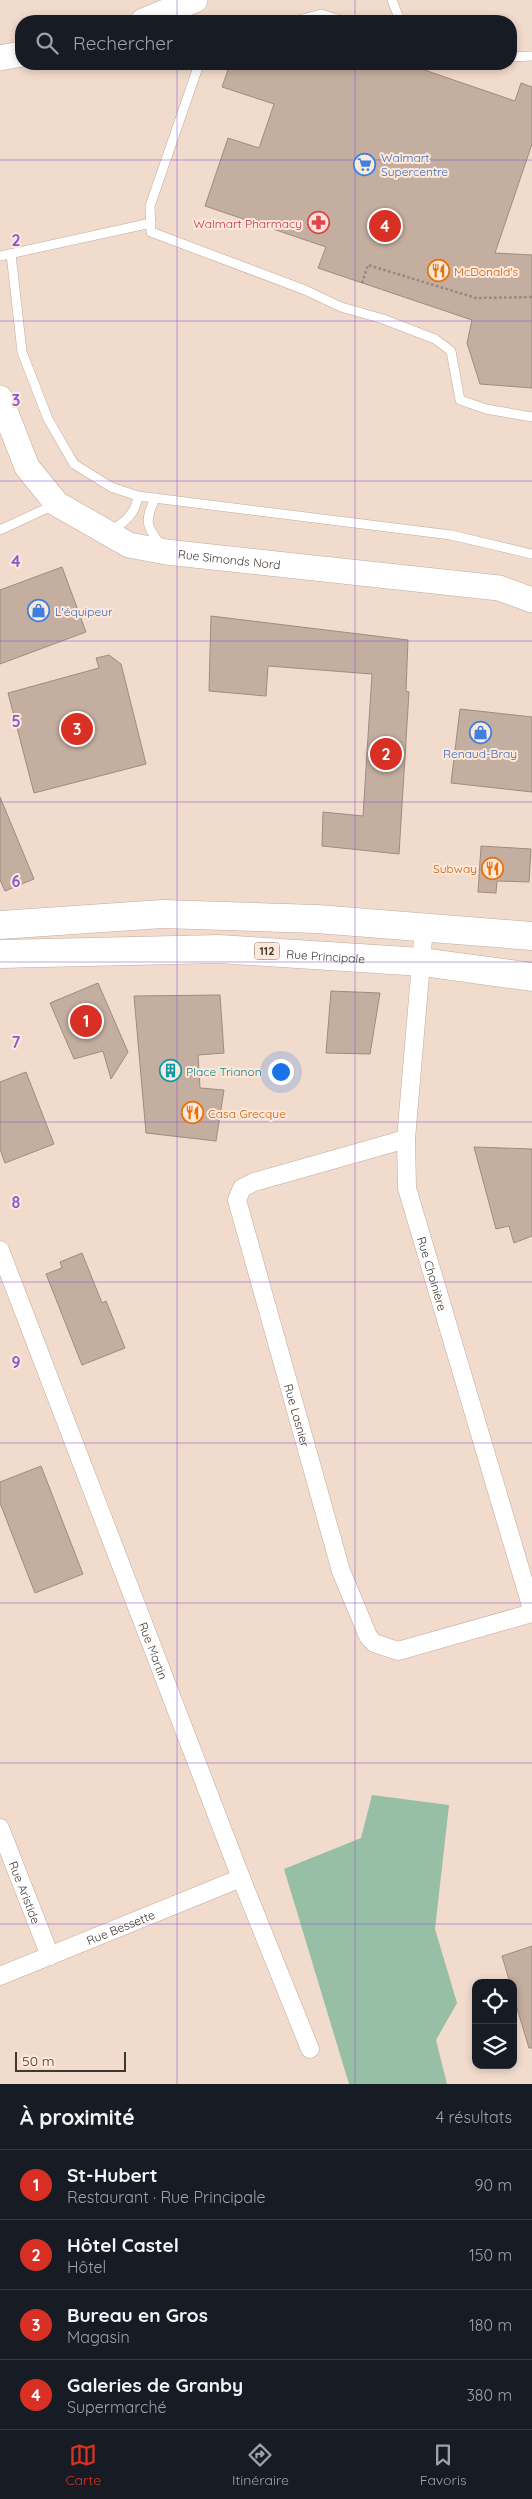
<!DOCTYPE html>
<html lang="fr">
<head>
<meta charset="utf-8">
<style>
  :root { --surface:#171b24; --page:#20242c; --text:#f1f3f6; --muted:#9ea1a6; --line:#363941; --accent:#d93025 }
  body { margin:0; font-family:Quicksand,sans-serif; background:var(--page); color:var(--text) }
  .controls { position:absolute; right:15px; bottom:15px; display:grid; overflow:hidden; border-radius:10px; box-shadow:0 2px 8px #0003 }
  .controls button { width:45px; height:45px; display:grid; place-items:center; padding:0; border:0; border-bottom:1px solid var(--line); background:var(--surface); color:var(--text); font:25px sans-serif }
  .scale { position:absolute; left:15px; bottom:12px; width:111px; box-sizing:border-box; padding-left:5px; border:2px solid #3f3731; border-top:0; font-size:14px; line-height:18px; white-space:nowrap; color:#3f3731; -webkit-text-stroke:4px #ffe8da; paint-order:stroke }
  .you { position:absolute; left:280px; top:1071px; width:18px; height:18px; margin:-12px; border:4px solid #fff; border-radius:50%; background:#1a73e8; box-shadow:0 0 0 8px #1a73e833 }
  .badge { display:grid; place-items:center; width:32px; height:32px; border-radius:50%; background:var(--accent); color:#fff; font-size:16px; font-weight:700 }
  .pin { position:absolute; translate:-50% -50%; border:2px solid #fff; box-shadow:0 1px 5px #0006 }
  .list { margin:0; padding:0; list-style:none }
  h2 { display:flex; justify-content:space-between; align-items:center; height:65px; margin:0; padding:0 20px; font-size:21px }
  h2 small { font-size:16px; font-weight:400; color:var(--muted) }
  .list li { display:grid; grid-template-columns:32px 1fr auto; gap:15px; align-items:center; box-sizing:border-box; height:70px; padding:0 20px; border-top:1px solid var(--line) }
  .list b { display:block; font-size:19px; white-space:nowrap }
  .list p { margin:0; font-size:16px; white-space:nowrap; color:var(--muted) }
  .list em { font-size:16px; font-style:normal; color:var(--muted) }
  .icon { flex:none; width:28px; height:28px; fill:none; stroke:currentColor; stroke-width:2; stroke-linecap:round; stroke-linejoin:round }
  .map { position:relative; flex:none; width:532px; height:2084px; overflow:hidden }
  .search { position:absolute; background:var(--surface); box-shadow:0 2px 8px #0003; left:15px; right:15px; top:15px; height:55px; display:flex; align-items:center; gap:12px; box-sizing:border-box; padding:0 18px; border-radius:20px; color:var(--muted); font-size:19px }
  .sheet { height:345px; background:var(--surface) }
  nav { display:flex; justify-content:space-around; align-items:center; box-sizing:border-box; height:70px; border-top:1px solid var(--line); background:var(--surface); font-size:14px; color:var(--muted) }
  nav a { display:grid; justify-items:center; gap:2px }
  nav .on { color:var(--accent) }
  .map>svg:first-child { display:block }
</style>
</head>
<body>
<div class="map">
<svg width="532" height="2084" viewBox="0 0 532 2084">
  <rect width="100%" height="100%" fill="#f1dbcd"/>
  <path fill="#96bfa5" d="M372,1795L449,1805L435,1929L457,2003L436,2040L447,2084H349L284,1869L361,1838Z"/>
  <g fill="#c3aea0" stroke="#a08b7e">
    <path d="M230,64H273L289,69L291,64H407L515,101L521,83L532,87V144L495,253L532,255V388L480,384L467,343L472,320L318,268L326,247L205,206L228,138L259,148L274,104L222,87Z"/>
    <path d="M62,567L86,632L0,664V590Z"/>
    <path d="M211,616L408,640L406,691L409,692L399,854L322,846L323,812L363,816L372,674L268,666L266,696L209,691Z"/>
    <path d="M109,655L121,664L146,764L34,793L8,693L99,668L96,658Z"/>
    <path d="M460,709L532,717V792L451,783Z"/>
    <path d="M0,797L34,879L5,891L0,880Z"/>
    <path d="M481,846L531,849L529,882L497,881L496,893L478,892Z"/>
    <path d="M98,983L128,1052L111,1079L103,1051L74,1059L50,1003Z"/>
    <path d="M331,991L380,993L370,1054L326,1053Z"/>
    <path d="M220,995L224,1053L198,1055L200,1088L224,1090L216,1141L146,1133L134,996Z"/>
    <path d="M26,1072L54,1144L5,1163L0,1149V1082Z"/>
    <path d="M474,1147L532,1149V1236L514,1243L509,1226L496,1229Z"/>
    <path d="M82,1253L102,1303L106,1301L125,1348L82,1365L46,1274L62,1268L60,1262Z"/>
    <path d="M41,1466L83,1574L35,1593L0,1503V1482Z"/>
    <path d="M532,1946V2048H529L513,1995V1983H510L502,1956Z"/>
  </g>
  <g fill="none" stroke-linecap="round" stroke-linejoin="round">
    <defs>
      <g id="lane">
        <path d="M392,0L400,21"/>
        <path d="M295,21L321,14L344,21"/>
        <path d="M511,57L532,56"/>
        <path d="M202,64L198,67L150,206L151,232L305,290L341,307L383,319L435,339L451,351L460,400L486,409L532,417"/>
        <path d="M11,254L22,352L48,419L74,464L111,487L138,496L451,535L532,554"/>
        <path d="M0,256L151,223"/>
        <path d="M155,498C145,521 145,526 162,546"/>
        <path d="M0,530L54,505"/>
        <path d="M111,531C125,522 136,513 138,496"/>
      </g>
      <g id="street">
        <path id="s1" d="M424,928L406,1139L407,1188L532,1609"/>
        <path id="s2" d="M406,1139L254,1182L242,1188L237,1200L341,1571L368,1636L374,1643L398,1651L532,1613"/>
        <path id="s3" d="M0,1250L241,1878L310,2049"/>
        <path id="s4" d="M0,1828L50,1956"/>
        <path id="s5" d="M0,1976L241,1878"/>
      </g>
      <g id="secondary">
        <path d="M143,21L195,0"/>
        <path d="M0,58L21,54"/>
        <path id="s6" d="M0,398L27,467L57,504L129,545L166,552L499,588L532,600"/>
      </g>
      <g id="primary">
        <path d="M0,925L162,914L317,919L532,936"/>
        <path id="s7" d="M0,954L219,949L422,962L532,977"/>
      </g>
    </defs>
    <use href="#lane" stroke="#c0ab9d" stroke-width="10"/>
    <use href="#street" stroke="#c0ab9d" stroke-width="19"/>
    <use href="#secondary" stroke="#c0ab9d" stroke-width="26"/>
    <use href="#primary" stroke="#c0ab9d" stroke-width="29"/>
    <path stroke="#97887e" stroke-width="2.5" stroke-dasharray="2.5 2.5" stroke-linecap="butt" d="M362,283L368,265L476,298L532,297"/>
    <use href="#lane" stroke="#fff" stroke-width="9"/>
    <use href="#street" stroke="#fff" stroke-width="18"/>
    <use href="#secondary" stroke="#fff" stroke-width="25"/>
    <use href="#primary" stroke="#fff" stroke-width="28"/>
  </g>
  <path fill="none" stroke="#8c58d0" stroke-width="1" stroke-opacity="0.55" d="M177,0V21M355,0V21M177,64V2084M355,64V2084M0,160H532M0,321H532M0,481H532M0,641H532M0,802H532M0,962H532M0,1122H532M0,1282H532M0,1443H532M0,1603H532M0,1763H532M0,1924H532"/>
  <defs>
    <symbol id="supermarket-ring" viewBox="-11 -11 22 22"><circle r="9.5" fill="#ffe8da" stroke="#3f7fe0" stroke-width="1.5"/><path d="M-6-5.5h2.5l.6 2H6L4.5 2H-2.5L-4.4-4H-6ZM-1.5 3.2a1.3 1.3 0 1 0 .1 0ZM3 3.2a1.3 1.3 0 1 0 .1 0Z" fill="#3f7fe0"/></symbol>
    <symbol id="pharmacy-ring" viewBox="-11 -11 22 22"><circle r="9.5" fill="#ffe8da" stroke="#e0444e" stroke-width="1.5"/><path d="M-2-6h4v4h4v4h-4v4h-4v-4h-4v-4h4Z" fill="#e0444e"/></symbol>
    <symbol id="restaurant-ring" viewBox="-11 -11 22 22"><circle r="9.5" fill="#ffe8da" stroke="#e8710a" stroke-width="1.5"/><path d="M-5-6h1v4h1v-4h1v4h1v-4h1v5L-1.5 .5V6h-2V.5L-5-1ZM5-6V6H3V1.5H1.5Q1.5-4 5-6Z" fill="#e8710a"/></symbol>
    <symbol id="shop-ring" viewBox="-11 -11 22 22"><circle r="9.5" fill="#ffe8da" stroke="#3f7fe0" stroke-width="1.5"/><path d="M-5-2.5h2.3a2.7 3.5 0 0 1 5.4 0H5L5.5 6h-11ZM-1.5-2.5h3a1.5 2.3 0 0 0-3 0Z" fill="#3f7fe0"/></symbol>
    <symbol id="building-ring" viewBox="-11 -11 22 22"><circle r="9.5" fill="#ffe8da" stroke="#0f9aa8" stroke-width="1.5"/><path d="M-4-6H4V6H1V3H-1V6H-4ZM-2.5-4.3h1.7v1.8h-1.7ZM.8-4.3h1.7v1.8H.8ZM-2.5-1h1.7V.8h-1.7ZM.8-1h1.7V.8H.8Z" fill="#0f9aa8"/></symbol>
  </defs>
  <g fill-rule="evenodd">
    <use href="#supermarket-ring" x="352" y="152" width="25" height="25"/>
    <use href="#pharmacy-ring" x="306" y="210" width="25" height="25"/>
    <use href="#restaurant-ring" x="426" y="258" width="25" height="25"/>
    <use href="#shop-ring" x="26" y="598" width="25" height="25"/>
    <use href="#shop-ring" x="468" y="720" width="25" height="25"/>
    <use href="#restaurant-ring" x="480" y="856" width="25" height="25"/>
    <use href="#building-ring" x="158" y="1058" width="25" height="25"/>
    <use href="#restaurant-ring" x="180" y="1100" width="25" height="25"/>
  </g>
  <g text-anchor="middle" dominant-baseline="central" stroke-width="4" stroke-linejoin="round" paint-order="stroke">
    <rect fill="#ffe8da" stroke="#796c64" stroke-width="1" x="254.5" y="942.5" width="25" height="17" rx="4"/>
    <g font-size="11" font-weight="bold" fill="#3f3731">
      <text x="267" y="951">112</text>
    </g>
    <g font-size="12" fill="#366cbe" stroke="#ffe8da" text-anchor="start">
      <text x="381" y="157">Walmart<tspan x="381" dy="14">Supercentre</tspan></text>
      <text x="55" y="611">L'équipeur</text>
      <text x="480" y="753" text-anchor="middle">Renaud-Bray</text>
    </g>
    <g font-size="12" fill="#be3a42" stroke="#ffe8da" text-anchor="end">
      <text x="302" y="223">Walmart Pharmacy</text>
    </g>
    <g font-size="12" fill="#c56008" stroke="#ffe8da" text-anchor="start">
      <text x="454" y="271">McDonald's</text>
      <text x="477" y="868" text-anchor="end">Subway</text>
      <text x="208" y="1113">Casa Grecque</text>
    </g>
    <g font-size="12" fill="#3f3731" stroke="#ffe8da">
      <text stroke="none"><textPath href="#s6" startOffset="306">Rue Simonds Nord</textPath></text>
      <text stroke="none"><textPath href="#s7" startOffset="326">Rue Principale</textPath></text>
      <text stroke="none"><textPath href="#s1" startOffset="350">Rue Choinière</textPath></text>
      <text stroke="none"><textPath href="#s2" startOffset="408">Rue Lasnier</textPath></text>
      <text stroke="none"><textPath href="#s3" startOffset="429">Rue Martin</textPath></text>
      <text stroke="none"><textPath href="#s4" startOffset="69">Rue Aristide</textPath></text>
      <text stroke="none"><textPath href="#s5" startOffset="130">Rue Bessette</textPath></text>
    </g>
    <g font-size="12" fill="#0d838f" stroke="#ffe8da" text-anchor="start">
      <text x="186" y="1071">Place Trianon</text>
    </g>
  </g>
  <g font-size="16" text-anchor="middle" font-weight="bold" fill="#8c58d0" stroke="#ffe8da" stroke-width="4" stroke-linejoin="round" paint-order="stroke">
    <text x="16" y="246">2</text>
    <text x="16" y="406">3</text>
    <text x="16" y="567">4</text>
    <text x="16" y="727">5</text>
    <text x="16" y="887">6</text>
    <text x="16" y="1048">7</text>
    <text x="16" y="1208">8</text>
    <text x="16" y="1368">9</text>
  </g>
</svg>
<div class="controls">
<button><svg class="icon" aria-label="locate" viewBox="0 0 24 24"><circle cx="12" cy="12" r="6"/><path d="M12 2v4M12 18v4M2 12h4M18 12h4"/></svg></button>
<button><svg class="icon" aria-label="layers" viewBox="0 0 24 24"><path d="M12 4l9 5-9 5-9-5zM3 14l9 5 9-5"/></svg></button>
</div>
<div class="scale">50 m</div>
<div class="you"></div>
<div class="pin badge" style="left:86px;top:1021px">1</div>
<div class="pin badge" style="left:386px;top:754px">2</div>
<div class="pin badge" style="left:77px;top:729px">3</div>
<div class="pin badge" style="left:385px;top:226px">4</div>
<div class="search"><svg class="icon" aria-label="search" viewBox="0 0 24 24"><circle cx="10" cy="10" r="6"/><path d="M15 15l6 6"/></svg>Rechercher</div>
</div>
<section class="sheet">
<h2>À proximité<small>4 résultats</small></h2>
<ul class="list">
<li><span class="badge">1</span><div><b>St-Hubert</b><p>Restaurant · Rue Principale</p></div><em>90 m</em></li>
<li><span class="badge">2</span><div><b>Hôtel Castel</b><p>Hôtel</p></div><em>150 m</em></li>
<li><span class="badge">3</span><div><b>Bureau en Gros</b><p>Magasin</p></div><em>180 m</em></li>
<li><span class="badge">4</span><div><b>Galeries de Granby</b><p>Supermarché</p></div><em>380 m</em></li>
</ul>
</section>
<nav>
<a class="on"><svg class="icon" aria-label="map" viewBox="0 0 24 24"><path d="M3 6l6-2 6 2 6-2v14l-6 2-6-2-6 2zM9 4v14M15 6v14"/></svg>Carte</a>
<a><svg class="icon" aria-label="directions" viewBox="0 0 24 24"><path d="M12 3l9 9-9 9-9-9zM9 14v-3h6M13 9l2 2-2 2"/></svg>Itinéraire</a>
<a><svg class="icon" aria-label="saved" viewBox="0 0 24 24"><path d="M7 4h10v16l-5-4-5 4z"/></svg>Favoris</a>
</nav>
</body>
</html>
